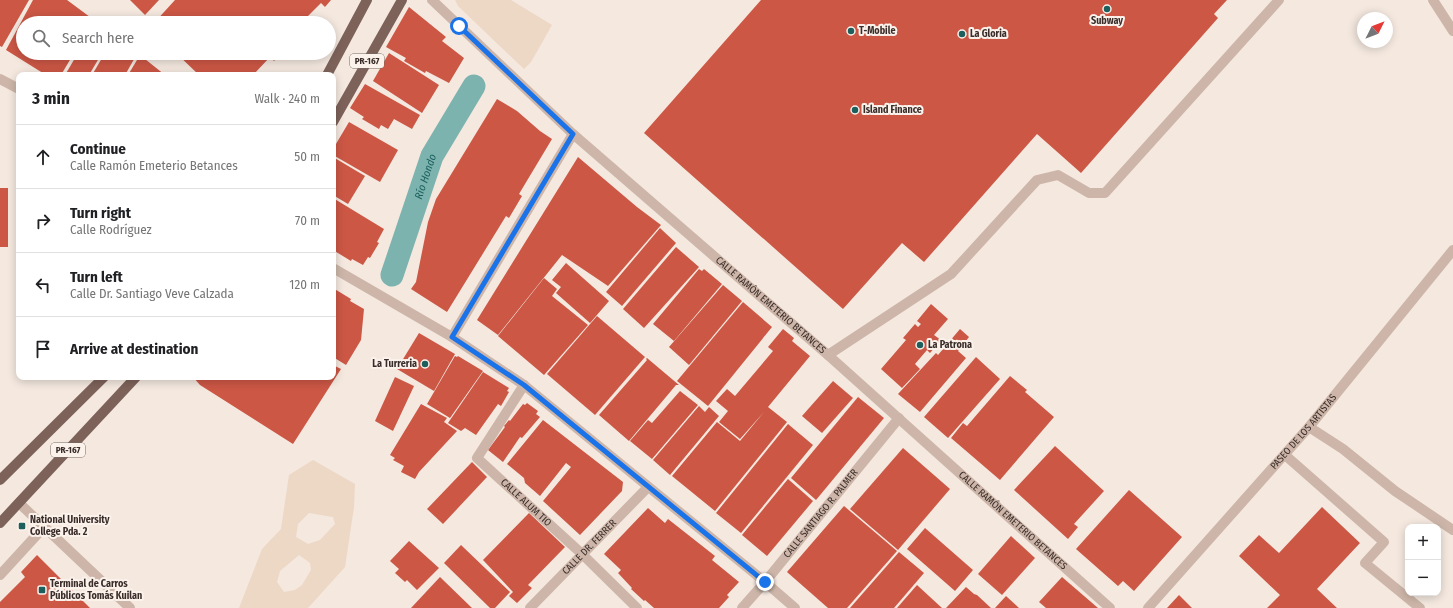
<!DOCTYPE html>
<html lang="en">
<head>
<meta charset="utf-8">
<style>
  :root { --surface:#fff; --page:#f6f6f6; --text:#202124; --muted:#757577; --line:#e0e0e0 }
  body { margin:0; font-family:"Fira Sans Condensed",sans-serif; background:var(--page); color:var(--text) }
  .controls { position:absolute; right:12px; bottom:12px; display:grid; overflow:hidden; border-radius:8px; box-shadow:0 2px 10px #0003 }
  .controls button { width:36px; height:36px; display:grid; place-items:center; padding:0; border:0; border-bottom:1px solid var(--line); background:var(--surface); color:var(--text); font:20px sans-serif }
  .compass { position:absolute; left:1357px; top:12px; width:36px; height:36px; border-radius:50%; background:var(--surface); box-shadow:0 2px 10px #0003; rotate:48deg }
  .stop { position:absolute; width:12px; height:12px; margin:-9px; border:3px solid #1a73e8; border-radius:50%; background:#fff }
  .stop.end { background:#1a73e8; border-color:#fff; box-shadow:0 1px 4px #0008 }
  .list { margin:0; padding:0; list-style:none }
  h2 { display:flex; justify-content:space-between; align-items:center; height:52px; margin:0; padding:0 16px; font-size:17px }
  h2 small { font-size:13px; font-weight:400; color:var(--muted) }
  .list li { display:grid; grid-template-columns:26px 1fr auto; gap:12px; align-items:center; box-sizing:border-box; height:64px; padding:0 16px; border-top:1px solid var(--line) }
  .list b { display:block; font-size:15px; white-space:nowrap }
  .list p { margin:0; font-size:13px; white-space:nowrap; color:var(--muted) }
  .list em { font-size:13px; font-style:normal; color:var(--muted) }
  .icon { flex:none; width:22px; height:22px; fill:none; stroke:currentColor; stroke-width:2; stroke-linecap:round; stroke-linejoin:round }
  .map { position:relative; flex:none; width:1453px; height:608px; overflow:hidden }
  .search { position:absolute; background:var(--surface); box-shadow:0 2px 10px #0003; left:16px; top:16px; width:320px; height:44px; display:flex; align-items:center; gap:10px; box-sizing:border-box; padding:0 14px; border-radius:22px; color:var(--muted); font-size:15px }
  .panel { position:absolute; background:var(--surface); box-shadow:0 2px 10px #0003; left:16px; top:72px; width:320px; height:308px; border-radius:8px }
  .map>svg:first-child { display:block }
</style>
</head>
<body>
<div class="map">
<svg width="1453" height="608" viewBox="0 0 1453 608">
  <rect width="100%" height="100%" fill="#f4e8df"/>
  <g fill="#edd7c5" fill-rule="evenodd">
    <path d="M455,0H511L552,25L531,62L524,69L458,6Z"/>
    <path d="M313,460L355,484L354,507L345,567L308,608H239L262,549L281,529L289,475ZM309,513L333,517L335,524L320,540L308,544L296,537L298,524ZM299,555L310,563L311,570L302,585L295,590L284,592L277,582L280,571Z"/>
  </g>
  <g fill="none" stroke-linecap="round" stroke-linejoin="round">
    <path stroke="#7cb3af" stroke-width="23" id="s1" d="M392,275L432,156L474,86"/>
  </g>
  <g fill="#cc5745">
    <path d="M0,0H29L2,47L0,46Z"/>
    <path d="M33,0H67L94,20L93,23H23V53H74L61,75H46L6,50Z"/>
    <path d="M130,0H159L145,15Z"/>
    <path d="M175,0H331L325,7L321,3L301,23H154Z"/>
    <path d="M761,0H1227L1214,14L1218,18L1081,173L1037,134L924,262L902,243L843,309L644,133Z"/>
    <path d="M409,7L446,37L442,41L464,58L449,83L426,71L425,73L404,61L406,58L386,47Z"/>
    <path d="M78,53H102L89,75H65Z"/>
    <path d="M105,53H136L137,54L125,75H92Z"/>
    <path d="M176,53H282L274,61L270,57L253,75H199Z"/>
    <path d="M389,53L439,85L422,113L373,81Z"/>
    <path d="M140,55L165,75H128Z"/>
    <path d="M365,84L420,115L412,129L394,119L388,129L381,125L379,129L362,119L364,117L350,108Z"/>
    <path d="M497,99L517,111L540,131L552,139L519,194L522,196L509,218L506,216L447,312L411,289L416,282L428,222L436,199Z"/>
    <path d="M349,122L398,150L380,182L333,155V149Z"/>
    <path d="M333,157L365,176L348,204L333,195Z"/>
    <path d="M578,157L637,207L661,225L608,286L562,255L498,335L477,320Z"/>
    <rect x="0" y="188" width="8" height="59"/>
    <path d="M333,198L384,229L377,242L379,243L370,258L368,257L363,265L352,259L351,261L333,250Z"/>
    <path d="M660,228L676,243L622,306L606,292Z"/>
    <path d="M676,247L699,267L644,328L623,309Z"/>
    <path d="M566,263L609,301L590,323L556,293L561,287L552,280Z"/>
    <path d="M699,269L702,271L704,269L722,284L674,341L653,324Z"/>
    <path d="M544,278L557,289L552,296L588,325L544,375L498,336Z"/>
    <path d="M723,285L742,301L689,365L669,347Z"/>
    <path d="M333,288L351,299L350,301L364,309L361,340L346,365L333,357Z"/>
    <path d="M743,302L772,327L708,406L677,381Z"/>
    <path d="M931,304L948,319L934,335L941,340L930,353L927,350L915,364L920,369L902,388L881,369L906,340L903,338L915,324L918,327L921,324L917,321Z"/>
    <path d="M597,316L645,357L595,415L547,374Z"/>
    <path d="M783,329L794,338L792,341L810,356L768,407L787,422L715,511L672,476L717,422L740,441L764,412L740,439L719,422L728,411L716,401L727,389L735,396L773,351L768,347Z"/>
    <path d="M960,329L969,337L958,351L966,358L920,412L898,394L936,353L938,355Z"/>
    <path d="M419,333L455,354L434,391L397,369Z"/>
    <path d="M455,356L457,357L458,356L483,371L450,418L427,404Z"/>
    <path d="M976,357L1000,379L948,438L924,417Z"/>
    <path d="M647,358L679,385H676L629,441L599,415L647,360L646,359Z"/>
    <path d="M333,365L341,369L293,444L200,385L193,377H333Z"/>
    <path d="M483,372L509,388L507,391L509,392L501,406L498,404L476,435L465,428L461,431L448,423Z"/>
    <path d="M1010,376L1027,390L1025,392L1054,417L1000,480L951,438L963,423L967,426Z"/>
    <path d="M395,377L414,386L393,431L375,421Z"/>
    <path d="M833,381L853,398L822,433L802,416Z"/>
    <path d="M680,391L698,405L652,459L630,441L648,420L652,423Z"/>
    <path d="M858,397L884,418L816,500L791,478Z"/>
    <path d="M527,403L538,411L536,414L540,417L522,438L520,437L503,462L488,450L505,427L504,426L509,420L510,421L523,404L525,405Z"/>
    <path d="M421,404L447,418L444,422L457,431L419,472L415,479L401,472L404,466L393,460L395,458L390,455Z"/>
    <path d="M699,406L705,412L709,407L719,416L670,475L653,460Z"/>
    <path d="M543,420L623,482L622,491L580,535L543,501L571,467L566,463L540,496L525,483L524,478L507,464Z"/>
    <path d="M788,424L813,445L741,533L716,513Z"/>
    <path d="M1055,446L1104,491L1074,524L1078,527L1068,539L1014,490Z"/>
    <path d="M903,448L950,489L898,550L850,509Z"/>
    <path d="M472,462L487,477L443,524L427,509Z"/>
    <path d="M788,479L813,501L767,556L742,535Z"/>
    <path d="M1129,490L1182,537L1134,591L1123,581L1118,586L1076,549Z"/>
    <path d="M844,506L897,551L847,608H828L787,572Z"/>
    <path d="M1322,507L1360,543L1317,589L1337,608H1267L1280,595L1239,556L1259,535L1279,553Z"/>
    <path d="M648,508L665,523L668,519L715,556L712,560L739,582L727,595L729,597L719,608H654L645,600L644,601L631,589L632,588L618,573L621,570L604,554Z"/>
    <path d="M529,513L565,547L528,585L532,588L517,603L509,596L513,592L483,560Z"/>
    <path d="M925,528L973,570L955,591L907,549Z"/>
    <path d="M1011,536L1035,558L1002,595L978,574Z"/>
    <path d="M409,541L439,568L417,590L407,580L405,582L395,573L399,569L390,561Z"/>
    <path d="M461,545L510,592L495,608H490L444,563Z"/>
    <path d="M899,552L924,573L894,608H850Z"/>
    <path d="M37,555L90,608H0V602L25,577L21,572Z"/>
    <path d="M440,577L472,608H411Z"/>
    <path d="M1062,577L1098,608H1046L1039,602Z"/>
    <path d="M917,585L942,608H897Z"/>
    <path d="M966,587L974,594L977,595L991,608H946Z"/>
    <path d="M1179,595L1192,608H1167Z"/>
    <path d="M1006,596L1019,608H995Z"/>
  </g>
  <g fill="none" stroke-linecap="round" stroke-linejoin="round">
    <g stroke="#cdb6a9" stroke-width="10">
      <path d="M828,355L951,274L1037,180L1058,175L1089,193H1105L1279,0"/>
      <path d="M1309,427L1343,449L1395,491L1453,530"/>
      <path d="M1285,455L1384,542L1365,563L1420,608"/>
      <path d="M19,503L130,608"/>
    </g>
    <g stroke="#cdb6a9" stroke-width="10">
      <path d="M452,337L573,134"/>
      <path id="s2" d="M524,385L477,458L582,554L637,608"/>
      <path d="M0,575L44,527"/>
      <path id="s3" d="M530,608L648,487"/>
      <path id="s4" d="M742,608L765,582L899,418"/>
    </g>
    <g stroke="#cdb6a9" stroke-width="10">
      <path id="s5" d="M432,0L573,134L828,355L1110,608"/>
      <path d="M1433,0L1453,31"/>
      <path d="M0,79L19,89"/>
      <path d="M333,268L452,337L524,385L765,582L795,608"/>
      <path id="s6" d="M1148,608L1309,427L1453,250"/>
    </g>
    <g stroke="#7d625a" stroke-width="10">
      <path d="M327,75L367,0"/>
      <path d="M333,122L402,0"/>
      <path d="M0,480L104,377"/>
      <path d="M0,523L136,377"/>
    </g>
  </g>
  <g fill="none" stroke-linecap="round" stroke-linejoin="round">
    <path stroke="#1a73e8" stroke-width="5" d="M459,26L573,134L452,337L524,385L765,582"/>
  </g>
  <g fill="#1c5f5c" stroke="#fbf2ec" stroke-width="1.5">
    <circle cx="1107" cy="9" r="4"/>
    <circle cx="851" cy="31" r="4"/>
    <circle cx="962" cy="34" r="4"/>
    <circle cx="855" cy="110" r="4"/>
    <circle cx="920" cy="345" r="4"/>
    <circle cx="425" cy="364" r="4"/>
    <rect x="18" y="522" width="8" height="8" rx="2"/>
    <rect x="38" y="586" width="8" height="8" rx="2"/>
  </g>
  <g text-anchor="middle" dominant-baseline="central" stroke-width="4" stroke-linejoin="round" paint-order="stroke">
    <g fill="#fbf2ec" stroke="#746864" stroke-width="1">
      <rect x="350" y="54" width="34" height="14" rx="3"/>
      <rect x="51" y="443" width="34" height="14" rx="3"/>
    </g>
    <g font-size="9" font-weight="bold" fill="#3a2d29">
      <text x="367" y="61">PR-167</text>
      <text x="68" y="450">PR-167</text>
    </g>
    <g font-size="10" font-weight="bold" fill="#3a2d29" stroke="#fbf2ec" text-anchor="start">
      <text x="1107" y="21" text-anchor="middle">Subway</text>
      <text x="859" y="31">T-Mobile</text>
      <text x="970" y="34">La Gloria</text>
      <text x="863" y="110">Island Finance</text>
      <text x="928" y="345">La Patrona</text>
      <text x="417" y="364" text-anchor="end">La Turreria</text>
      <text x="30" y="520">National University<tspan x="30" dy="12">College Pda. 2</tspan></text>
      <text x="50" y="584">Terminal de Carros<tspan x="50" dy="12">Públicos Tomás Kuilan</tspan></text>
    </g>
    <g font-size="10" fill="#3a2d29" stroke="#fbf2ec">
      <text stroke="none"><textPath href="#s5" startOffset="456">CALLE RAMÓN EMETERIO BETANCES</textPath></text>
      <text stroke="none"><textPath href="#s6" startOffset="235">PASEO DE LOS ARTISTAS</textPath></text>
      <text stroke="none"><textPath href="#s2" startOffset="153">CALLE ALUM TIO</textPath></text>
      <text stroke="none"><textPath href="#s4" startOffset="123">CALLE SANTIAGO R. PALMER</textPath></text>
      <text stroke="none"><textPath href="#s5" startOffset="780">CALLE RAMÓN EMETERIO BETANCES</textPath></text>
      <text stroke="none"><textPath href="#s3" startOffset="85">CALLE DR. FERRER</textPath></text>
    </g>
    <g font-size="11" font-style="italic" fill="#1c5f5c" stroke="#fbf2ec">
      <text stroke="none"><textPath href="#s1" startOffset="104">Río Hondo</textPath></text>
    </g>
  </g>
</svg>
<div class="controls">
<button>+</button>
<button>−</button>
</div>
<svg class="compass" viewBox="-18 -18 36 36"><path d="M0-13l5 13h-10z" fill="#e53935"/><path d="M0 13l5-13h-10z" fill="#757577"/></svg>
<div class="stop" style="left:459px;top:26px"></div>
<div class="stop end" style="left:765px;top:582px"></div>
<div class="search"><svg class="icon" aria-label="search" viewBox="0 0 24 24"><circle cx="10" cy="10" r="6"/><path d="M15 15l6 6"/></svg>Search here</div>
<section class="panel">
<h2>3 min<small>Walk · 240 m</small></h2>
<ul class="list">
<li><svg class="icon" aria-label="ahead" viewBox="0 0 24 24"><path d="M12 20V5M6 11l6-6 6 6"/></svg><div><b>Continue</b><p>Calle Ramón Emeterio Betances</p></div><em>50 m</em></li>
<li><svg class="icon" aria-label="right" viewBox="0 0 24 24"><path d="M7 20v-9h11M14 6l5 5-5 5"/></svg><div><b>Turn right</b><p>Calle Rodríguez</p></div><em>70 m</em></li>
<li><svg class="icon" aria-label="left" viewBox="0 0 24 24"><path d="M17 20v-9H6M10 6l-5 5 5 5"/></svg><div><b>Turn left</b><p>Calle Dr. Santiago Veve Calzada</p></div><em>120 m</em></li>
<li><svg class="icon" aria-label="arrive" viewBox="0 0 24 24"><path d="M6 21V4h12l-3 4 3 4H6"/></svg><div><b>Arrive at destination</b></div></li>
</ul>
</section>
</div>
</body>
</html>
